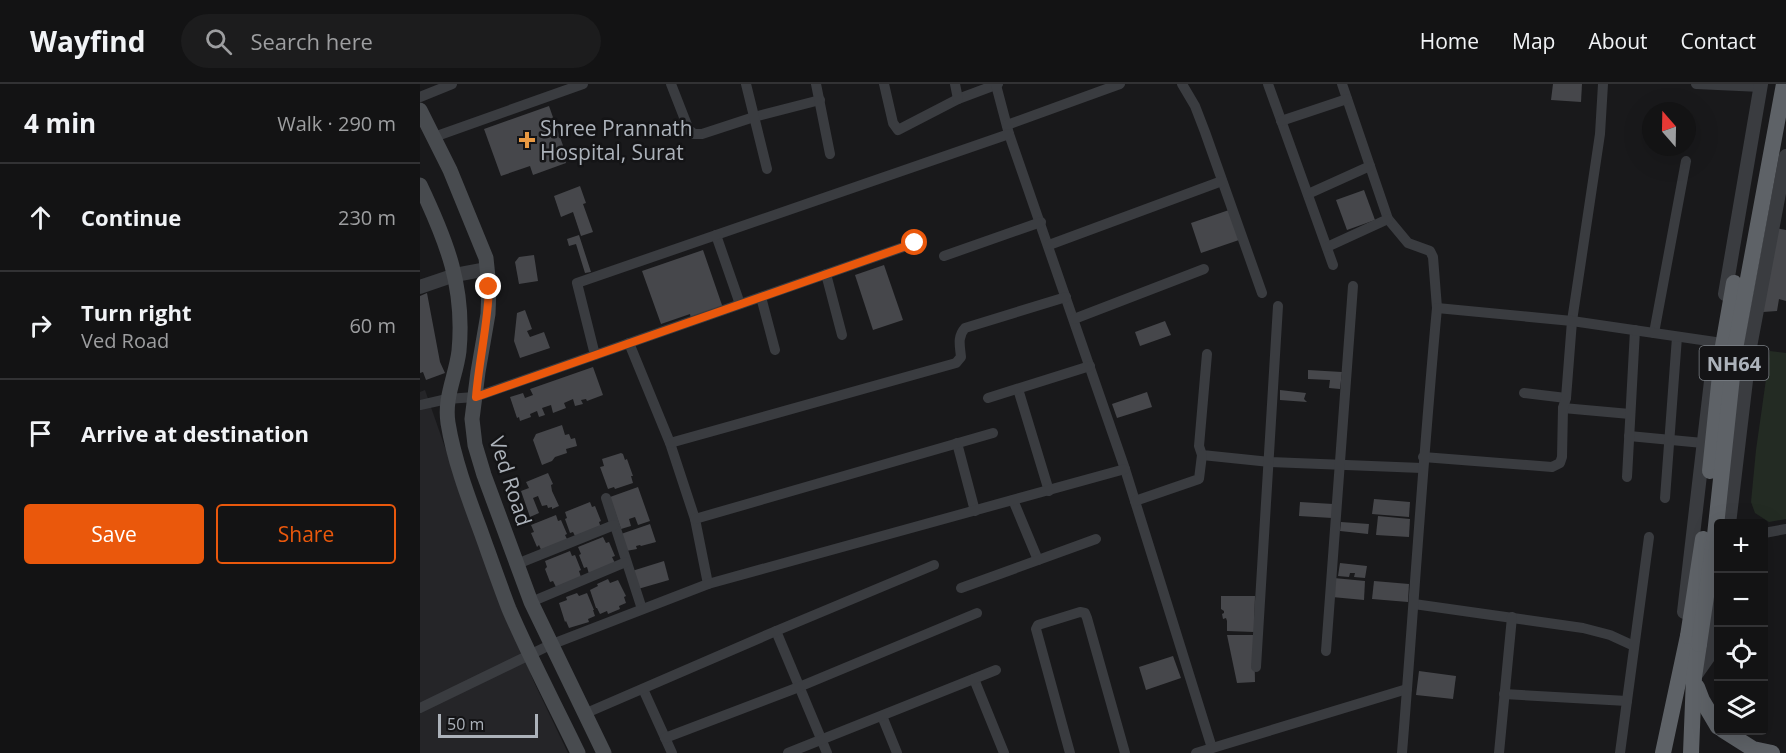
<!DOCTYPE html>
<html lang="en">
<head>
<meta charset="utf-8">
<style>
  :root { --surface:#131314; --page:#1c1c1d; --text:#f1f3f6; --muted:#9d9ea0; --line:#323234; --accent:#ea580c }
  body { margin:0; font-family:"Open Sans",sans-serif; background:var(--page); color:var(--text) }
  .controls { position:absolute; right:18px; bottom:18px; display:grid; overflow:hidden; border-radius:6px; box-shadow:0 6px 24px #0002 }
  .controls button { width:54px; height:54px; display:grid; place-items:center; padding:0; border:0; border-bottom:2px solid var(--line); background:var(--surface); color:var(--text); font:30px sans-serif }
  .compass { position:absolute; left:1222px; top:18px; width:54px; height:54px; border-radius:50%; background:var(--surface); box-shadow:0 6px 24px #0002; rotate:340deg }
  .scale { position:absolute; left:18px; bottom:15px; width:100px; box-sizing:border-box; padding-left:6px; border:3px solid #acb2ba; border-top:0; font-size:16px; line-height:21px; white-space:nowrap; color:#acb2ba; -webkit-text-stroke:4px #141416; paint-order:stroke }
  .stop { position:absolute; width:18px; height:18px; margin:-14px; border:4px solid #ea580c; border-radius:50%; background:#fff }
  .stop.end { background:#ea580c; border-color:#fff; box-shadow:0 2px 6px #0008 }
  .list { margin:0; padding:0; list-style:none }
  h2 { display:flex; justify-content:space-between; align-items:center; height:78px; margin:0; padding:0 24px; font-size:26px }
  h2 small { font-size:20px; font-weight:400; color:var(--muted) }
  .list li { display:grid; grid-template-columns:39px 1fr auto; gap:18px; align-items:center; box-sizing:border-box; height:108px; padding:0 24px; border-top:2px solid var(--line) }
  .list b { display:block; font-size:22px; white-space:nowrap }
  .list p { margin:0; font-size:20px; white-space:nowrap; color:var(--muted) }
  .list em { font-size:20px; font-style:normal; color:var(--muted) }
  .actions { display:flex; gap:12px; padding:18px 24px }
  .actions a { flex:1; padding:14px 0; border:2px solid var(--accent); border-radius:6px; text-align:center; font-size:21px; color:var(--accent) }
  .actions .main { background:var(--accent); color:#fff }
  .icon { flex:none; width:33px; height:33px; fill:none; stroke:currentColor; stroke-width:2; stroke-linecap:round; stroke-linejoin:round }
  .map { position:relative; flex:none; width:1366px; height:669px; overflow:hidden }
  header { display:flex; align-items:center; gap:36px; box-sizing:border-box; height:84px; padding:0 30px; background:var(--surface); border-bottom:2px solid var(--line) }
  header strong { font-size:28px }
  nav { display:flex; gap:33px; margin-inline-start:auto; font-size:21px }
  .search { width:420px; height:54px; background:var(--page); display:flex; align-items:center; gap:15px; box-sizing:border-box; padding:0 21px; border-radius:33px; color:var(--muted); font-size:22px }
  main { display:flex }
  aside { flex:1; background:var(--surface) }
  .map>svg:first-child { display:block }
</style>
</head>
<body>
<header>
<strong>Wayfind</strong>
<div class="search"><svg class="icon" aria-label="search" viewBox="0 0 24 24"><circle cx="10" cy="10" r="6"/><path d="M15 15l6 6"/></svg>Search here</div>
<nav><a>Home</a><a>Map</a><a>About</a><a>Contact</a></nav>
</header>
<main>
<aside>
<h2>4 min<small>Walk · 290 m</small></h2>
<ul class="list">
<li><svg class="icon" aria-label="ahead" viewBox="0 0 24 24"><path d="M12 20V5M6 11l6-6 6 6"/></svg><div><b>Continue</b></div><em>230 m</em></li>
<li><svg class="icon" aria-label="right" viewBox="0 0 24 24"><path d="M7 20v-9h11M14 6l5 5-5 5"/></svg><div><b>Turn right</b><p>Ved Road</p></div><em>60 m</em></li>
<li><svg class="icon" aria-label="arrive" viewBox="0 0 24 24"><path d="M6 21V4h12l-3 4 3 4H6"/></svg><div><b>Arrive at destination</b></div></li>
</ul>
<div class="actions"><a class="main">Save</a><a>Share</a></div>
</aside>
<div class="map">
<svg width="1366" height="669" viewBox="0 0 1366 669">
  <rect width="100%" height="100%" fill="#19191b"/>
  <path fill="#252528" d="M5,306L58,458L114,598L148,669H0V308Z"/>
  <path fill="#232b23" d="M1350,267L1366,269V435L1349,438L1335,429L1331,418L1336,366Z"/>
  <g fill="#46474b">
    <path d="M1133,0H1162L1161,18L1131,16Z"/>
    <path d="M129,22L146,70L143,71L146,79L113,91L110,82L81,92L64,45Z"/>
    <path d="M160,102L166,119L163,120L173,148L161,152L153,128L141,133L134,112Z"/>
    <path d="M944,106L955,136L927,146L916,116Z"/>
    <path d="M809,126L819,156L781,169L771,139Z"/>
    <path d="M1356,144L1366,146V217L1359,215L1357,227L1343,228Z"/>
    <path d="M159,151L171,188L165,189L156,160L149,162L147,155Z"/>
    <path d="M283,166L303,224L271,235L270,230L241,240L222,187Z"/>
    <path d="M114,171L118,197L99,200L95,178L99,173Z"/>
    <path d="M464,181L483,236L453,246L435,191Z"/>
    <path d="M7,209L20,278L25,289L6,296L3,288L0,289V212Z"/>
    <path d="M105,226L112,245L107,247L110,253L124,248L130,264L100,274L94,257L97,229Z"/>
    <path d="M745,237L751,251L720,262L715,248Z"/>
    <path d="M173,283L183,311L167,317L166,315L161,316L163,320L155,322L153,315L144,319L146,324L133,329L131,321L122,324L125,331L119,333L117,327L110,330L111,333L100,337L99,333L97,334L90,313L103,309L105,314L113,311L110,305Z"/>
    <path d="M888,286L922,288L920,305L909,304L910,296L888,295Z"/>
    <path d="M860,306L886,309L884,315L887,318L860,316Z"/>
    <path d="M727,308L732,323L697,334L692,320Z"/>
    <path d="M142,341L145,351L149,350L151,355L155,354L157,362L146,365L147,369L135,373L132,377L122,381L113,356L116,350Z"/>
    <path d="M201,369L203,370L205,376L207,375L213,392H211L213,399L195,405L194,403L188,405L180,383L184,382L182,375Z"/>
    <path d="M128,389L133,400L131,401L132,407L139,422L132,425V423L128,424L127,421L122,422L118,412L113,414L119,429L110,433L101,407L109,404L106,398Z"/>
    <path d="M218,403L230,437L218,441L215,433L209,435L211,442L201,445L190,413Z"/>
    <path d="M954,415L990,418L989,433L952,430Z"/>
    <path d="M170,418L172,423L175,422L181,437L179,438L181,444L156,454L153,448L150,449L145,435L147,434L145,428Z"/>
    <path d="M880,418L913,420L912,434L879,432Z"/>
    <path d="M136,431L138,437L141,436L147,450L145,451L148,457L122,468L119,461L117,463L111,449L114,448L111,441Z"/>
    <path d="M958,432L990,435L989,453L956,451Z"/>
    <path d="M921,438L949,440L948,450L920,447Z"/>
    <path d="M230,440L236,458L221,462L220,461L216,462L217,465L206,467L201,450Z"/>
    <path d="M183,453L186,459L189,458L195,472L192,473L195,479L169,490L167,483L164,484L159,471L161,470L158,463Z"/>
    <path d="M150,467L152,472L155,471L161,486L159,487L161,493L136,503L133,497L130,498L125,485L127,483L125,477Z"/>
    <path d="M244,477L249,496L218,505L212,487Z"/>
    <path d="M920,479L947,482L945,494L934,493L935,489H930L929,493L918,492Z"/>
    <path d="M914,494L945,497L944,516L912,513Z"/>
    <path d="M188,495L190,499L198,496L206,512L204,513L206,519L199,522L200,525L188,530L187,527L180,530L177,524H176L170,506L178,502L177,500Z"/>
    <path d="M954,497L989,500L988,518L952,515Z"/>
    <path d="M157,509L159,512L167,509L174,526H173L175,532L168,535L169,538L149,544L146,537L145,538L139,519L147,516L146,513Z"/>
    <path d="M801,512H835L834,548L807,547V537L806,534L803,535L802,530L804,529V527L801,525Z"/>
    <path d="M807,551H834L835,598L817,599Z"/>
    <path d="M753,572L761,594L726,606L719,583Z"/>
    <path d="M999,587L1036,592L1033,615L996,611Z"/>
  </g>
  <g fill="none" stroke-linecap="round" stroke-linejoin="round">
    <g stroke="#3a3c40" stroke-width="10">
      <path d="M251,0L269,46L274,50H282L334,33L400,16"/>
      <path d="M326,0L347,85"/>
      <path d="M396,0L410,70"/>
      <path d="M464,0L473,39L478,46L538,15L578,0"/>
      <path d="M535,0L538,15"/>
      <path d="M762,0L775,22L785,48L842,209"/>
      <path d="M848,0L913,181"/>
      <path d="M922,0L968,135L988,159L1010,167L1013,173L1017,224"/>
      <path d="M1276,0L1341,3"/>
      <path d="M576,1L589,50L705,385L792,664"/>
      <path d="M0,13L32,0"/>
      <path d="M861,37L927,15"/>
      <path d="M587,41L700,0"/>
      <path d="M14,53L163,0"/>
      <path d="M888,110L950,82"/>
      <path d="M296,151L320,220"/>
      <path d="M629,161L802,97"/>
      <path d="M907,163L968,135"/>
      <path d="M524,172L621,138"/>
      <path d="M406,190L422,251"/>
      <path d="M341,213L355,266"/>
      <path d="M654,235L784,185"/>
      <path d="M1234,249L1266,77"/>
      <path d="M209,259L250,359L275,435L288,500"/>
      <path d="M787,270L779,362L782,371L850,378L1002,384"/>
      <path d="M175,271L157,199L589,50"/>
      <path d="M598,305L629,407"/>
      <path d="M1104,309L1146,314"/>
      <path d="M568,314L670,282"/>
      <path d="M0,321L27,315L55,313L495,159"/>
      <path d="M1143,324L1210,330"/>
      <path d="M1209,352L1283,359"/>
      <path d="M250,359L536,279L541,273C540,262 537,253 545,244L646,213"/>
      <path d="M537,359L555,427"/>
      <path d="M1003,373L1132,383L1140,379L1142,373L1143,324L1146,314L1152,237L1180,50L1183,0"/>
      <path d="M1207,393L1215,246"/>
      <path d="M186,414L222,525"/>
      <path d="M1245,414L1257,253"/>
      <path d="M593,416L618,476"/>
      <path d="M715,417L779,395L782,371"/>
      <path d="M275,435L573,349"/>
      <path d="M1344,449L1366,445"/>
      <path d="M97,480L194,441"/>
      <path d="M541,504L676,455"/>
      <path d="M111,518L206,478"/>
      <path d="M994,520L1163,544L1190,551L1214,562"/>
      <path d="M356,547L407,669"/>
      <path d="M906,567L933,202"/>
      <path d="M836,583L858,222"/>
      <path d="M554,595L584,669"/>
      <path d="M223,605L252,669"/>
      <path d="M1084,610L1207,617"/>
      <path d="M0,624L130,561L288,500L705,385"/>
      <path d="M164,630L356,547L514,481"/>
      <path d="M462,632L477,669"/>
      <path d="M245,654L379,603L557,529"/>
      <path d="M368,669L576,586"/>
      <path d="M650,669L616,545L618,541L660,528L665,529L667,534L705,669"/>
      <path d="M776,669L987,605"/>
      <path d="M982,669C994,521 1003,372 1017,224L1152,237L1309,260"/>
      <path d="M1079,669L1092,533"/>
      <path d="M1200,669L1229,453"/>
    </g>
    <g stroke="#3a3c40" stroke-width="14">
      <path d="M0,203L35,191L67,185"/>
      <path d="M1305,210L1341,0"/>
      <path d="M1309,440L1330,263L1366,72"/>
      <path d="M1264,528L1291,297"/>
      <path d="M1275,592L1289,572L1298,509"/>
    </g>
    <g stroke="#484b4f" stroke-width="15">
      <path d="M0,26L30,86L66,174L69,203L68,230L58,288L52,335L55,361L64,391L111,518L184,669"/>
      <path d="M0,101C27,158 45,203 39,267C36,292 24,313 28,339C34,376 48,413 61,448C70,473 79,499 89,525C110,574 135,621 158,669"/>
    </g>
    <g stroke="#5e6267" stroke-width="16">
      <path d="M1277,603L1282,616L1298,643"/>
      <path d="M1303,646L1333,665L1352,669"/>
      <path d="M1243,669L1268,552"/>
      <path d="M1271,669L1274,593L1279,560"/>
    </g>
    <g stroke="#5e6267" stroke-width="16">
      <path d="M1290,387L1303,262L1314,199"/>
      <path d="M1268,552L1283,455"/>
      <path d="M1279,560L1295,451L1315,265L1364,0"/>
    </g>
  </g>
  <g fill="none" stroke-linecap="round" stroke-linejoin="round">
    <path stroke="#ea580c" stroke-width="8" d="M69,203C68,240 59,276 56,313L495,159"/>
  </g>
  <path fill="#e89943" stroke="#141416" stroke-width="2" d="M104 47h6v6h6v6h-6v6h-6v-6h-6v-6h6z"/>
  <g text-anchor="middle" dominant-baseline="central" stroke-width="5" stroke-linejoin="round" paint-order="stroke">
    <rect fill="#141416" stroke="#7e8389" stroke-width="1.5" x="1279.5" y="262" width="69" height="34" rx="4.5"/>
    <g font-size="20" font-weight="bold" fill="#acb2ba">
      <text x="1314" y="279">NH64</text>
    </g>
    <g font-size="21" fill="#acb2ba" stroke="#141416" text-anchor="start">
      <text x="120" y="44">Shree Prannath<tspan x="120" dy="24">Hospital, Surat</tspan></text>
    </g>
    <g font-size="21" fill="#acb2ba" stroke="#141416">
      <text transform="translate(91 397) rotate(72)">Ved Road</text>
    </g>
  </g>
</svg>
<div class="controls">
<button>+</button>
<button>−</button>
<button><svg class="icon" aria-label="locate" viewBox="0 0 24 24"><circle cx="12" cy="12" r="6"/><path d="M12 2v4M12 18v4M2 12h4M18 12h4"/></svg></button>
<button><svg class="icon" aria-label="layers" viewBox="0 0 24 24"><path d="M12 4l9 5-9 5-9-5zM3 14l9 5 9-5"/></svg></button>
</div>
<svg class="compass" viewBox="-18 -18 36 36"><path d="M0-13l5 13h-10z" fill="#e53935"/><path d="M0 13l5-13h-10z" fill="#9d9ea0"/></svg>
<div class="scale">50 m</div>
<div class="stop" style="left:495px;top:159px"></div>
<div class="stop end" style="left:69px;top:203px"></div>
</div>
</main>
</body>
</html>
